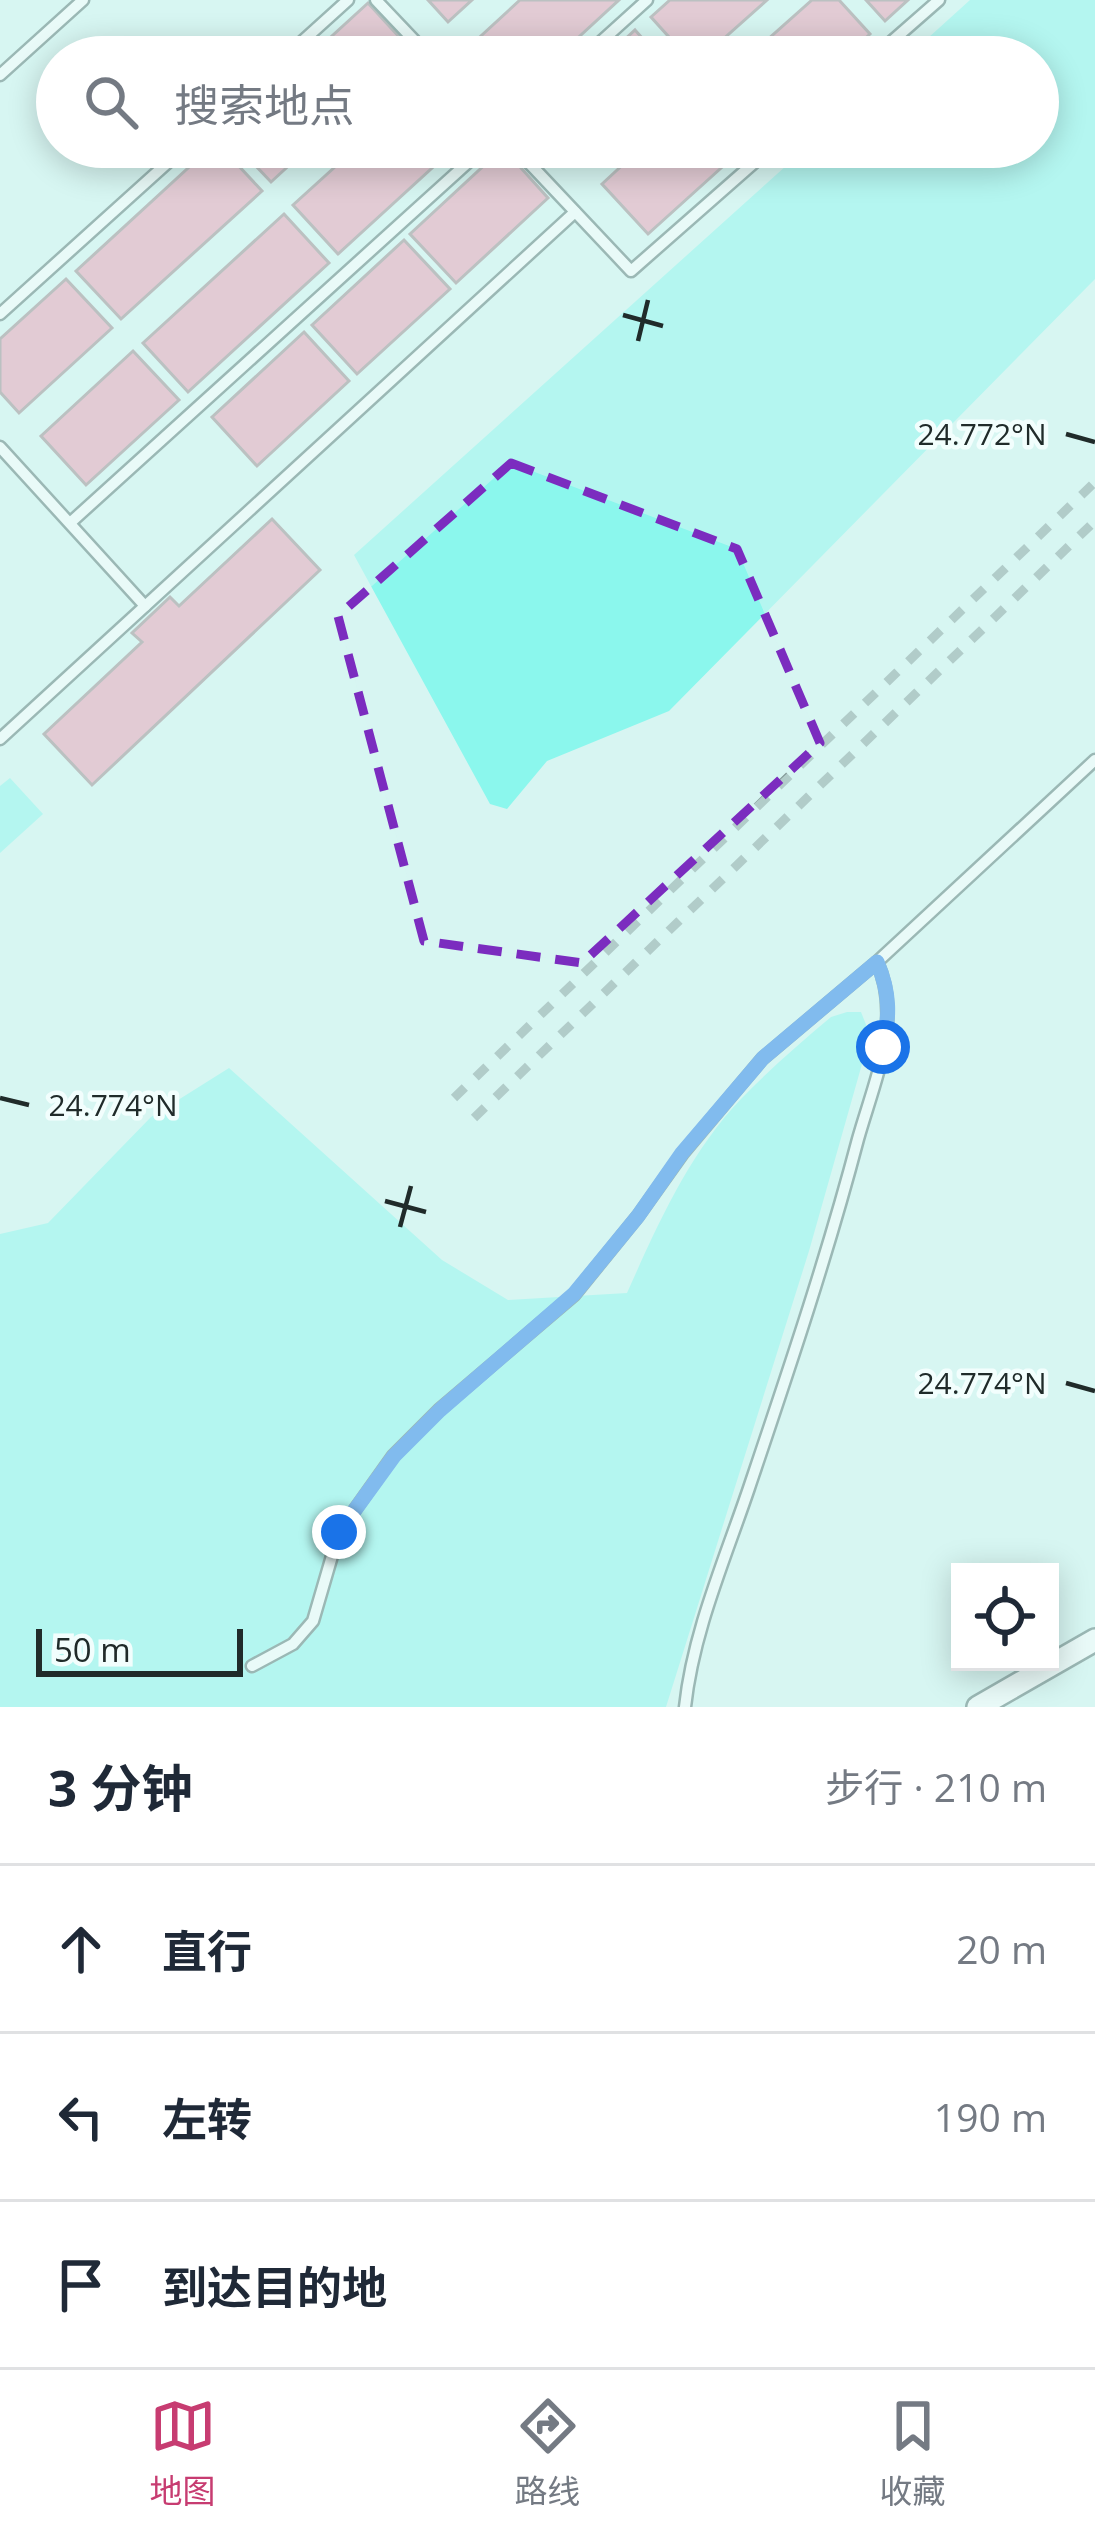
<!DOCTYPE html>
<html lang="zh">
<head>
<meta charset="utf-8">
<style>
  :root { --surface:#fff; --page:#f2f2f3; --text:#1f2937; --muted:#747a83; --line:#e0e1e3; --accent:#c73c71 }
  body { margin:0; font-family:"Open Sans","Noto Sans SC",sans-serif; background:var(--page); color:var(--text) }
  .controls { position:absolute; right:36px; bottom:36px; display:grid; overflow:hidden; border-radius:0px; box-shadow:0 6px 30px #0003 }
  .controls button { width:108px; height:108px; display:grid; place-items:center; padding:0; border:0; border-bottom:3px solid var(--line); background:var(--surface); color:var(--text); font:60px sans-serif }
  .scale { position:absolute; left:36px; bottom:30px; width:207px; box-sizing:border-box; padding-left:12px; border:6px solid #202b2a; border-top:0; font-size:33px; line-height:42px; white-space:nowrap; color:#202b2a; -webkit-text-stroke:9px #f2fefd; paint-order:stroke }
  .stop { position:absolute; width:36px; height:36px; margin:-27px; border:9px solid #1a73e8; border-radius:50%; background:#fff }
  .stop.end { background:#1a73e8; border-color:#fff; box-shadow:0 3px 12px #0008 }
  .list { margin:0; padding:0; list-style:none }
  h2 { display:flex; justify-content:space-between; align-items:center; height:156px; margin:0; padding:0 48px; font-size:51px }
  h2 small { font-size:39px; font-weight:400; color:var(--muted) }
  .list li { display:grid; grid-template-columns:78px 1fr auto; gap:36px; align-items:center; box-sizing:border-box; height:168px; padding:0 48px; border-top:3px solid var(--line) }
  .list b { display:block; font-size:45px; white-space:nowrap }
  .list em { font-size:39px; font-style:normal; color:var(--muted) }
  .icon { flex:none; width:66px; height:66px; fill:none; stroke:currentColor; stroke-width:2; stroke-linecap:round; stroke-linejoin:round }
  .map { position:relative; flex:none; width:1095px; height:1707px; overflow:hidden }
  .search { position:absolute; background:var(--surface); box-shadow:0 6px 30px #0003; left:36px; right:36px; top:36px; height:132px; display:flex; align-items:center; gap:30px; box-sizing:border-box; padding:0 42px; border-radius:66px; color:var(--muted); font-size:45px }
  .sheet { height:660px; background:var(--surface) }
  nav { display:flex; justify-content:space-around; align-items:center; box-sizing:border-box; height:168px; border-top:3px solid var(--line); background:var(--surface); font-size:33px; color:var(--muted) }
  nav a { display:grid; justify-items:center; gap:6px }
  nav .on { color:var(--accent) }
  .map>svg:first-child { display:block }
</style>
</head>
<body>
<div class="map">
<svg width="1095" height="1707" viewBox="0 0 1095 1707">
  <rect width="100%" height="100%" fill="#d7f5f2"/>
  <g fill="#8bf7ed">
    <path d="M970,0H1095V279L669,711L547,761L507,809L490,804L354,555L807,147H1038V57H907Z"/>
    <path d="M10,778L43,814L0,853V786Z"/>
    <path d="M847,1012H861L867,1027L864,1057L809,1251L666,1707H0V1234L48,1223L151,1117L229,1068L442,1260L508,1300L627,1293C657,1226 689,1153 741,1099C769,1070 800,1043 831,1017Z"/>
  </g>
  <g fill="#ef97b0" stroke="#998086" stroke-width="3">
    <path d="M428,0H472L448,22Z"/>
    <path d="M520,0H619L557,57H480L470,46Z"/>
    <path d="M670,0H767L703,57H687L651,17Z"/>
    <path d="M812,0H839L870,34L845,57H748Z"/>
    <path d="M866,0H908L885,21Z"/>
    <path d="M368,3L413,52L408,57H309Z"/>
    <path d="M635,30L659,57H606Z"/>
    <path d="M211,147H221L262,191L121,319L76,271Z"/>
    <path d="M238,147H309L271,182Z"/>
    <path d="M357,147H455L338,254L293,205Z"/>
    <path d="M569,147H607L586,166Z"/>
    <path d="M642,147H738L741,150L648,234L602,184Z"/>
    <path d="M503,148L548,198L456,283L410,234Z"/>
    <path d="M284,214L329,263L188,392L143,343Z"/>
    <path d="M404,240L450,289L357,374L312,325Z"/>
    <path d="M66,279L112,328L19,413L0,392V339Z"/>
    <path d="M304,332L349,381L257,466L212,417Z"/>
    <path d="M133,351L179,400L86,485L41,436Z"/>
    <path d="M272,519L320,570L92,785L44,734L142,642L132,633L170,597L179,606Z"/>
  </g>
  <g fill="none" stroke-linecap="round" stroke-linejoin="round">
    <defs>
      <g id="lane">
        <path d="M376,0L430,57"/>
        <path d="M285,57L348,0"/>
        <path d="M584,57L647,0"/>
        <path d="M874,57L939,0"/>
        <path d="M0,75L83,0"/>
        <path d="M514,147L631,271L772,147"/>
        <path d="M0,314L185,147"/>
        <path d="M0,447L145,606"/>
        <path d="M70,523L485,147"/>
        <path d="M0,739L575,212"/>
        <path d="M252,1666L293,1644L313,1621L339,1532L393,1456L439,1410L574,1295L638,1216L683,1153L762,1059L877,962L1095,760"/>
        <path d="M685,1707C693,1632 725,1559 749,1488C788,1372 827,1257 858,1139C874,1082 903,1019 877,962"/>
      </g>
      <path id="street" d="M978,1707L1095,1640"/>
    </defs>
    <use href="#lane" stroke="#526d6a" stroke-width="15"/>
    <use href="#street" stroke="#526d6a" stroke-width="26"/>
    <use href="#lane" stroke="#fff" stroke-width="10"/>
    <use href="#street" stroke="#fff" stroke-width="21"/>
    <g stroke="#839997" stroke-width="9" stroke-dasharray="15 15" stroke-linecap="butt">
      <path d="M454,1098L1095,482"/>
      <path d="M474,1118L1095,521"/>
    </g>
  </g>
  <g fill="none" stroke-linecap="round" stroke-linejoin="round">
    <path stroke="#1a73e8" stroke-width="15" d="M339,1532L394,1456L440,1410L574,1294L638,1216L682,1153L763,1058L877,962C890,992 890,1016 883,1047"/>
  </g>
  <path d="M0 0H1095V1707H0ZM511,463L737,549L820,743L582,963L424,941L338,616Z" fill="#d7f5f2" fill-opacity=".55" fill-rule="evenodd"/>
  <path fill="none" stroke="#7b2cbf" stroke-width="9" stroke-dasharray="24 15" stroke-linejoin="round" d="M511,463L737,549L820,743L582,963L424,941L338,616Z"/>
  <path fill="none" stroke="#202b2a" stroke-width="4.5" d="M623,315L663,326M638,341L648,300M1066,434L1095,442M0,1098L29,1105M385,1201L426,1212M400,1227L411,1186M1066,1383L1095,1391"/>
  <g font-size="30" text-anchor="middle" fill="#202b2a" stroke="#f2fefd" stroke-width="9" stroke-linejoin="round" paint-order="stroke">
    <text x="982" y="445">24.772°N</text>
    <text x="113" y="1116">24.774°N</text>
    <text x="982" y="1394">24.774°N</text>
  </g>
</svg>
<div class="controls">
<button><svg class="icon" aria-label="locate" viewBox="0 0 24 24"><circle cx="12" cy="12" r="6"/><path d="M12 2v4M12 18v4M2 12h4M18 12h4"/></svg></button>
</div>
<div class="scale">50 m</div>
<div class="stop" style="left:883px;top:1047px"></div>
<div class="stop end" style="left:339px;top:1532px"></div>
<div class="search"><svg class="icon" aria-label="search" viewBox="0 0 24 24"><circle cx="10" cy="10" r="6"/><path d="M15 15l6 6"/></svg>搜索地点</div>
</div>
<section class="sheet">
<h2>3 分钟<small>步行 · 210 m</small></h2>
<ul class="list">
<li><svg class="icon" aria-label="ahead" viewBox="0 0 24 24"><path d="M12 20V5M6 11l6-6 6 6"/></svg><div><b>直行</b></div><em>20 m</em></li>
<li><svg class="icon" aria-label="left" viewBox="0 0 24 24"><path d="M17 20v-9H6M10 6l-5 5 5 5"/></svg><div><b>左转</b></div><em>190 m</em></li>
<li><svg class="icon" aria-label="arrive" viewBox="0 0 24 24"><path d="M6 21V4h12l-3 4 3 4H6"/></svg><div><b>到达目的地</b></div></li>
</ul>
</section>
<nav>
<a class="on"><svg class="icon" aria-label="map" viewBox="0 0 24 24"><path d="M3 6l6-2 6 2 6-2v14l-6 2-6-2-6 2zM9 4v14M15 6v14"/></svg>地图</a>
<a><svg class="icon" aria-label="directions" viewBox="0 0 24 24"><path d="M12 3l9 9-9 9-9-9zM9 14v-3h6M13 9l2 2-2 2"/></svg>路线</a>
<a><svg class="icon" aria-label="saved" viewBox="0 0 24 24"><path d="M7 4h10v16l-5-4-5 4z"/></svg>收藏</a>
</nav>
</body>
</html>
